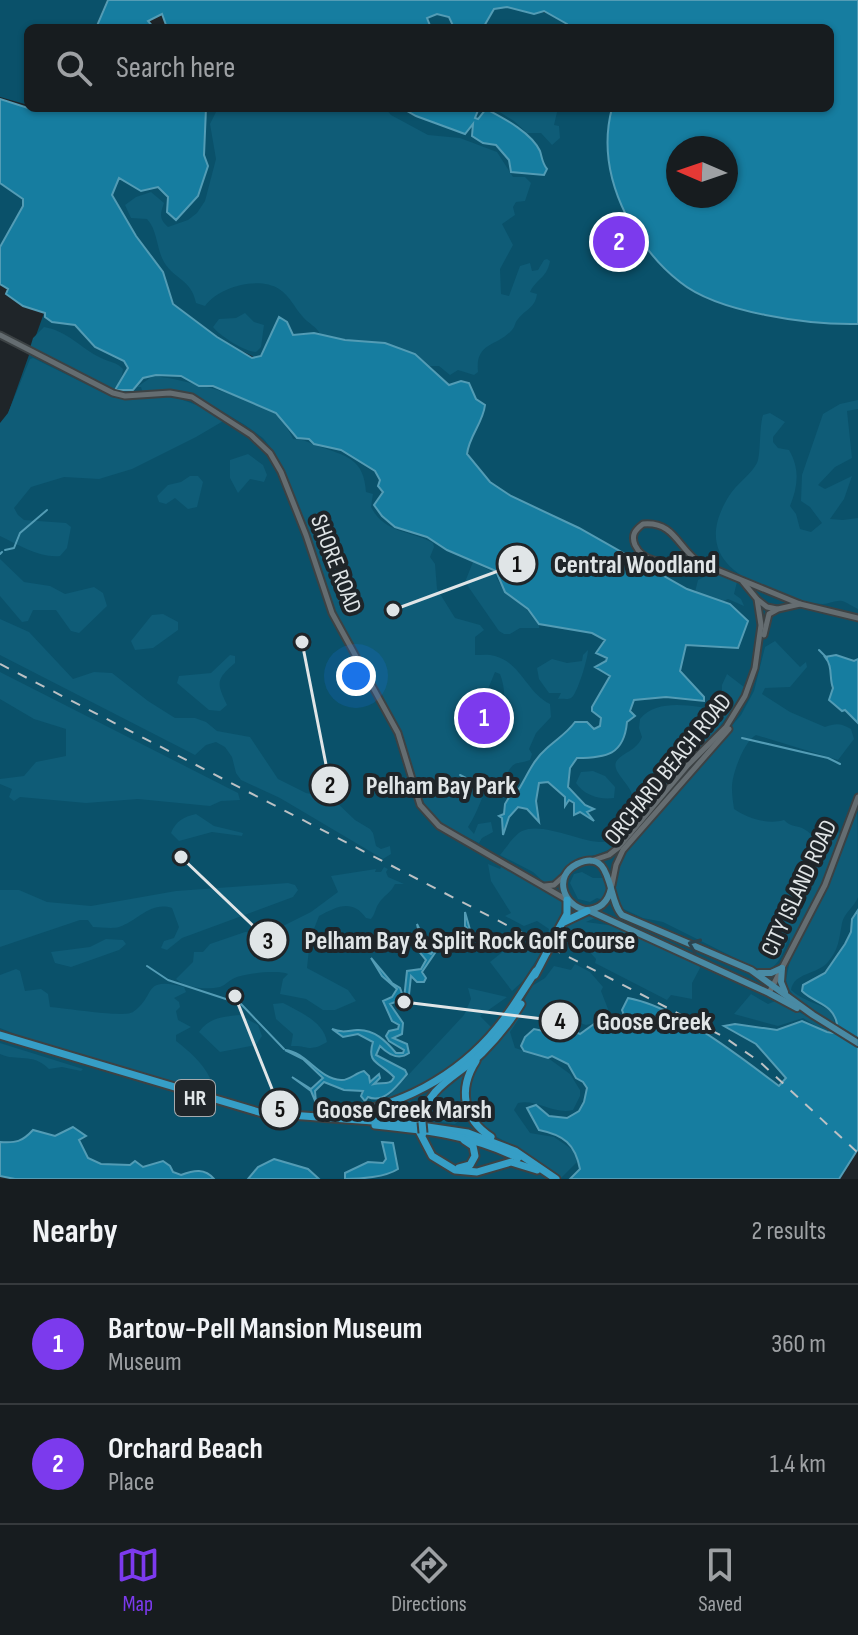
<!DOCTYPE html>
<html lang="en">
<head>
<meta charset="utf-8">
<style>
  :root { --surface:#171c1f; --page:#202528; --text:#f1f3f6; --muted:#9ea1a4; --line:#363a3d; --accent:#7c3aed }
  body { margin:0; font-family:"Sofia Sans Condensed",sans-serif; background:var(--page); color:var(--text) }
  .compass { position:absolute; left:666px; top:136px; width:72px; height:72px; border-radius:50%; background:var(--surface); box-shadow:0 2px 6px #0004; rotate:272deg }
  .you { position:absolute; left:356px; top:676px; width:28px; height:28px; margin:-20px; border:6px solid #fff; border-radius:50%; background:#1a73e8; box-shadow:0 0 0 12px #1a73e833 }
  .badge { display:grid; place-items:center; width:52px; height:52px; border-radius:50%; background:var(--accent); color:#fff; font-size:26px; font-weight:700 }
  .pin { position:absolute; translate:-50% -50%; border:4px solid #fff; box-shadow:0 2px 8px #0006 }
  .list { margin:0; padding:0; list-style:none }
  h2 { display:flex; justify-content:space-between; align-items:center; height:104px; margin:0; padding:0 32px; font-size:34px }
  h2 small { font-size:26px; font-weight:400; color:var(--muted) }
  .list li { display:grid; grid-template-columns:52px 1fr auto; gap:24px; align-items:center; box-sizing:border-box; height:120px; padding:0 32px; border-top:2px solid var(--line) }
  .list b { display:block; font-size:30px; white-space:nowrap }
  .list p { margin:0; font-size:26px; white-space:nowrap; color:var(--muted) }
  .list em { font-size:26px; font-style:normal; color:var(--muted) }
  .icon { flex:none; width:44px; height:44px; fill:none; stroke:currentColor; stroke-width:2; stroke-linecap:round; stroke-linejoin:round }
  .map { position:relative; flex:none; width:858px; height:1179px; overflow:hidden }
  .search { position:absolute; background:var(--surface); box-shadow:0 2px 6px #0004; left:24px; right:24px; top:24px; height:88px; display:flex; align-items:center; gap:20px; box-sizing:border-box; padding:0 28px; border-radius:12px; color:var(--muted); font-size:30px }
  .sheet { height:344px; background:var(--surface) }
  nav { display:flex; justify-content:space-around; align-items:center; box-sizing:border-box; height:112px; border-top:2px solid var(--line); background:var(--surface); font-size:22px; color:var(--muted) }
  nav a { display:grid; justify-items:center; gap:4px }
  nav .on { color:var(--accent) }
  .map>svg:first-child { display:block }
</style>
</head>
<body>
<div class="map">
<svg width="858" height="1179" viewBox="0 0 858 1179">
  <rect width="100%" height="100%" fill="#1f2529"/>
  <g fill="#0a516a">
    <path d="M0,0H107L95,28H28V105L0,97Z"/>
    <path d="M503,2L550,14L569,25L567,28H422L428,9Z"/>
    <path d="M169,108H407L467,123L483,119L474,120L471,108H612C602,146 609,181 626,215C639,240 658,265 680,282C718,313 810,325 858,324V922L844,1013L833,1033L823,1030L779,1086L583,1179H156L0,1151V436L44,313L23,306L6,294L8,289L0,284V183L23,199V206L10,229L231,395L574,532L274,367L189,325L172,308L83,158Z"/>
  </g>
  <g fill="#0f5c77" fill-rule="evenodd">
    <path d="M218,108H385L391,115L428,135L460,138L497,152L513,177H525L531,183L525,201L516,202L513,207L515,215L502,224L513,245L500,269L501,294L509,296L520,266L530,263L532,271L538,270L544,260L547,259L550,261C547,278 537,278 530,292L537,294C535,308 526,309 518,319C515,322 515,327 512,330C497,347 475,342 478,372L474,375L458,370L450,375L439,366H428L415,354L320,334C316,326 309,324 303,317C294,307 290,296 279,289C258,276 219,287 205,306L196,303C191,279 175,280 164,262C156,248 158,231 147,219L131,218L125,205L136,197L151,192L164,203C160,214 159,219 168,227L188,220L197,213L205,201L216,159L210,124Z"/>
    <path d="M493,108H558L554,125L559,126L560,138L552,145L541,133H527L514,121Z"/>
    <path d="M245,313L254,322L264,325L261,347L256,352C245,352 220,336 213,327L219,319L236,318Z"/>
    <path d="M44,327C68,331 80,348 101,358C109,362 117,362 123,369C122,378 119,385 112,390L30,348L33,338Z"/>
    <path d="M33,358L114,398L172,396L202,407L225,420L196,437L132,469L99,479L64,477L31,487L14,508L18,515L24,520L66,523L71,527L67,548L60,556C39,558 19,545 0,536V423L8,413L30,359Z"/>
    <path d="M153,376C184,379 245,396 272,411C279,416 290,431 293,439C308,440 306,442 318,446C346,456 364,458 366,492L373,494L371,507C385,534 410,530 433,543L434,547L430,557L435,564L437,589L455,618L480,625L484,630L475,637V655C481,655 489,654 495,656C521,663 527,693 550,704L551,717L536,733L529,749L532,754L530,760C512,766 516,759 504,778L491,780C482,795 478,812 468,827L474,834L478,824L491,822L493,832L482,838L479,843L439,823L428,812L416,784L402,733L335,612L303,518L275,453L263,438L245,425L193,394L177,390L143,393L141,387H137ZM495,672L500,674C506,689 506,707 497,720L489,716L491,711L481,706Z"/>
    <path d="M858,400V409L847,411L852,458L835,467L818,485L825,489L852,476L844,499L830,519L843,520L858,518V609C853,607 847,602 842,601C836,600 829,604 823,604C810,604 799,600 787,596C737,580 693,554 729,496C736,484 751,475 757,463C761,455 759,428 763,415L770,413L785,422L773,437V442L778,448L789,450C800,469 798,486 790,506L796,514L800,529L811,532L822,523L810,507L801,501L802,475L823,414L840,404Z"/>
    <path d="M248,454L263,465L267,475L264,482L250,479L238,493L230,478V460Z"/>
    <path d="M190,476H198L203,482L197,507L188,509L175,498L166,504L159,502L157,496L168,485L181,482Z"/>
    <path d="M0,559L24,582L50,586L65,594L94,587L103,593L107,606L79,633L71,631L56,610H33L28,621L22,622L0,596Z"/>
    <path d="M473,562L495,573C501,592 513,596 526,609C531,614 534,620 539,625V628H520L510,634H504L499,631L465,582Z"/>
    <path d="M714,572L737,582L734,594L741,599L744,606L728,599L721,602L695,592L698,580Z"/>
    <path d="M163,614L178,622V630L153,648L135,650L131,641L152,615Z"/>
    <path d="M0,619L29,632L73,679L94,672L112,673L148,701L175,718H195L206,722L217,731L250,737L278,779L306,793L332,798L355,820L370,829L373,833L376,846L381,849L390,846L391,854L383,859L280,798L241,780L236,773L232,757L225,747L216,742L206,745L195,755L0,655Z"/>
    <path d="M775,641L800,667L806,662L807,667L790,687L765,688L762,694L790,712L825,727C836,723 841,723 851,729L854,739L838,760L756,735C744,741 731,776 732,789C732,795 733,802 734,809C747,818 768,825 784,820C791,827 794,825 802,828C812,833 811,837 825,841L832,831L841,833V840L817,896L789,950L790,936C783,950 780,970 761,971L663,922L643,918L619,907C613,884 614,867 627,848L741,715L754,691L765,647Z"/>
    <path d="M588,650C588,658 577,695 571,698C567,700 562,698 558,699L561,693H549L539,679L537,668L552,659L567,663L582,661L583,655Z"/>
    <path d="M230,655L235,656V663C215,680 217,683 227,705L220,711L209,710L177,683L179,676L211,673Z"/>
    <path d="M0,672L238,793L240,800L221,801L210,806L138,799L86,803L20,797L14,801L9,797L12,789L0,784V779L24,776L36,762L66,756V729L34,719L0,699Z"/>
    <path d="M727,674L744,687V693L714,735L686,763L618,846L596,855L578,858L568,865L555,882L546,884L533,872L500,855C506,848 514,835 522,831C543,821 581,843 604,842C614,833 633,808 632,795C630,784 612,772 616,762C621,753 637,751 642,737L639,728L640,719C657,698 693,706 718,710L722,705V685Z"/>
    <path d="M593,771L605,776L615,787L614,798C599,800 584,795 576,783L581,772Z"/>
    <path d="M857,812C858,821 858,886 858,897C855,906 844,913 842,923C839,939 839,949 828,962C817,975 794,972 791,990C804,1002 819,1003 833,1012L835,1026L794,996L788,988L786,980L790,960L833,875Z"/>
    <path d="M196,814L214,826L243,833L242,836L212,832L179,841L171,833C176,821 183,817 196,814Z"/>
    <path d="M488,864L500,869L502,865L563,898L561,913H563L551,935L548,934L549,929L537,921L524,926L505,916L511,913L491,881Z"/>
    <path d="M384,867L388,869L386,872L388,877L404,884H395C391,893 384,895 379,903C375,908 376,913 371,919L366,918C352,898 336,907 319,916L310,939L307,968L348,990L356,1001L335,1010H323L306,999L280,994L283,979L288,974C279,970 247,973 237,977C230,979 226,985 220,987C206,990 186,988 176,979L193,962L194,952H203L210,944L245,932L268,933L277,929L311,912L338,892L331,876L376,869L375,872H381Z"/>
    <path d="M582,872L593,878H606L609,887L603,900L597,898L590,902L578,899L570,883L574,874Z"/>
    <path d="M288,883L295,885L298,890L293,897L182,938L167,950L161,948L164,941L174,938L179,927L172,908C150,901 138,921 119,927C112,929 101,927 93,927L88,920H80L0,947V890H19L47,902L91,906L176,891Z"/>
    <path d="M585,915L595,918L586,922L615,926L699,964L700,968L692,983V999L671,995L667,1000L595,963L596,959L583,944L565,937L560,932L569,920Z"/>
    <path d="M515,935L542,951L523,981L512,991L490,962L510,946Z"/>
    <path d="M106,939L123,940L126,944L119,950L71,967L55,963L51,952L90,947Z"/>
    <path d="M575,964L590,972L603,987L601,991L608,1009L603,1021L586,1025L557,1015L520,1017L510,1032L515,1048L548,1058L570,1074L580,1090V1096L573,1110C554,1115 537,1099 518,1103L514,1110L530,1133L554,1137L576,1152L578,1161L561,1178L529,1155L488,1132L471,1112L467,1093L472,1071L514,1018L532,986L545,978L554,966L571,970Z"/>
    <path d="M16,969L20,971L25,991L41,989L48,994L50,1007C66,1008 124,1018 133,1012C157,996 141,976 184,987L186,992L174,998L179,1002L180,1007L176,1011L178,1020L191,1027L176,1035V1041C190,1052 202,1062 210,1078L207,1083C196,1083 187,1086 176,1084L37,1043L0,1028V975Z"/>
    <path d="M468,988L507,997L480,1016L493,1029C461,1062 433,1081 390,1099L387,1098L464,1015L471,999Z"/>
    <path d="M751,994L768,1004L778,1000L832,1031H824L803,1018L778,1026L734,1014Z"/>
    <path d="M283,1003C300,1012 324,1022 327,1042C309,1053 308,1045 291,1046L293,1034L276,1019L273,1004Z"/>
    <path d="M240,1015L258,1025L262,1036L256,1045L220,1052L199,1032C210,1017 222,1017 240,1015Z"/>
    <path d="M0,1043L83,1069L81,1071L62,1067L49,1069C32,1052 17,1062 0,1054Z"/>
    <path d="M461,1073L466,1075L462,1118L455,1124L424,1120L430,1099Z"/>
  </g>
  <g fill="#167da0" stroke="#539cb5" stroke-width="2" fill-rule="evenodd">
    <path d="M108,0H858V324C810,325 718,313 680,282C658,265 639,240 626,215C609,181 602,146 612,108H830V28H567V24L544,11L534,14L507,7L494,9L483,28H454L449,17L437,14L427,18L431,28H156L166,25L162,14L148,21L154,28H96ZM678,148H726V196H678Z"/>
    <path d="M0,99L28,108H206L204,155L208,166L198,196L176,220L167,212L168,197L158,187L141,191L119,178L112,195L136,236L163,272L173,304L217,337L252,358L261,356L279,317L287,322L293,335L314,333L345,340L385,343L415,354L449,385L461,381L469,383L476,399L485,405C483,423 469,436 467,454L490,482L511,496L579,528L687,589L730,604L748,621L738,648L686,645L680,671L704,697V701L666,697L634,700L630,711L635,716L627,722C624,755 606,758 577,758L570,768L568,787L585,805L594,809L587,812L594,821L580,812L574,815V803L569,800L565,806V797L548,782L539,783L536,801L539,822L527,809L518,807L509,817L503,835L502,818L499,816L504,814L505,804L511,794L507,790L508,787L519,789C528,774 533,760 547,748C557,739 567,733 575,722H587L594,729L600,726L601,718L592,711V707L610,676L595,667L606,661L607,658L596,653L605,640L592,633L539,624L528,609L505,592L496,571L447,550L427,537L395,527L382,516L374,505L383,492L378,486L380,480L375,471L341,450L314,444L309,439L297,438L276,413L213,386H199L181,376L156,375L143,378L133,390H115L128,368L124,361L95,347L75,325L52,322L45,317V313L23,306L6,294L8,289L0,284V247L23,206V199L0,183Z"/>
    <path d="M402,108H479L475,118L478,119L486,109C503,118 531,132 540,151C542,157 542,163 547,169L544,175L511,172L509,160L496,145L483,143L472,136L473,124L465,134L416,116Z"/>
    <path d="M836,655L854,661L858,659V723L845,710L842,711L829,700L833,688C829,678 833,666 825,657Z"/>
    <path d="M858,910V1149L839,1179H570L580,1169C575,1144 564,1135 539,1130L527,1108L536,1105L549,1116L567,1118L579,1111L584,1102L587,1088L583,1082L576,1078L568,1064L552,1056L548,1058L524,1051L521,1046L525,1037L534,1029L548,1032L566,1028L580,1034L594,1024L601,1028L610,1024L621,1029L627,1023L622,1010L628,998C677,1007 738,1055 779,1086L786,1078L756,1044L724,1026L735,1024L777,1030L802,1021L827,1032L833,1033L837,1024C833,1003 815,1004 802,991L803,985L825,973L845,944L851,932L852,919Z"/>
    <path d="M465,912L472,937L461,943V949C454,952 445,949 437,950L422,972L426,978L424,982H417L411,976L408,1004L395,1002L390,1004L403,1023L402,1034L393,1038L407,1044L409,1053C398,1061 388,1054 380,1046L376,1055L405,1070L407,1074C397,1086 384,1104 368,1097L365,1101L361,1096L363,1091L344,1090L324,1082L315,1091L316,1103L311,1091L292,1077L311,1089L323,1078L303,1059L285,1050C307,1052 318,1079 341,1080C349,1081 355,1073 364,1071L369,1076L370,1082L379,1074L380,1078L374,1084C382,1082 391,1086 394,1077C380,1062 366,1064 373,1042L358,1034L343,1037L332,1029C343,1033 346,1031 357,1030C374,1029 386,1041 396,1053H403L404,1050L389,1041L386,1036L389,1031L398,1029L399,1025L392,1021L383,1001L392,997L397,989L382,976L371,958L392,983L400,988L404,999L407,971L421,969L426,960L413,944L420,938L417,924L424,939L417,947L431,954L440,942L455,947L469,935L470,932L465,926Z"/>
    <path d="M73,1127L86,1136L79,1140L88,1158L101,1164L130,1165L135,1161L143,1167L163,1161L170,1166L173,1172L181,1175C194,1170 205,1168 214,1179H15L0,1176V1142C16,1143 22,1142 33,1130L55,1136Z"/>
    <path d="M382,1142L393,1143L398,1169C386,1177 360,1179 345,1179V1173L368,1162L383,1163L386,1159Z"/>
    <path d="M274,1159L308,1169L319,1179H248L258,1167Z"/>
  </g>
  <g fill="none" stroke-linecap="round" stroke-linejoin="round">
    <g stroke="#539cb5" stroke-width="2">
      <path d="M5,550L14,548L20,533L47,510"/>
      <path d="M0,554L2,552"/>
      <path d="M819,650L827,658"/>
      <path d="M742,738L828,758L840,764"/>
      <path d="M460,775L485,788L503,787L508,789"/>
      <path d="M147,966L168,980L241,1004L284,1049"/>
    </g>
    <defs>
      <g id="secondary">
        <path d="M0,335L113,393L125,396L170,393L192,397L251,435L270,453L281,472L306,535L332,613L398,733L420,805L439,826L567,900"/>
        <path d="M700,563C680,560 646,569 635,545C631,535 635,530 643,524C675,521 678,549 700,563L800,604L858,618"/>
        <path d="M758,600L767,607L777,609"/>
        <path d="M764,635L769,614L778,609L800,604"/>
        <path d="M591,861L609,855L619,847L688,765L726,727L745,696L755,668L761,625L757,599L743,582"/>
        <path d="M612,885L616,865L623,850L729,729"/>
        <path d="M545,886L554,885L564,876"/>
        <path d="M769,993L825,885L858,797"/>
      </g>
      <g id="primary">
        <path d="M611,888C608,903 599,910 585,910C563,905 553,876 577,864C614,846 607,901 622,915L751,970L813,1015L858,1043"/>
        <path d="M590,911L769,993L797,1008"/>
        <path d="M782,968L781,982L785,992"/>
        <path d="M759,973H771L782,968"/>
      </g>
      <g id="highway">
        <path d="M564,922L587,911"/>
        <path d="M552,941L567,914V900"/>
        <path d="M535,975L547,952"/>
        <path d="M0,1035L262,1113L401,1123L468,1133L515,1151L556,1179"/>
        <path d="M476,1061C458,1089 463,1119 491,1137"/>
        <path d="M335,1115C398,1108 457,1077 497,1028C512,1010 523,990 536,971"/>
        <path d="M422,1122C425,1087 460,1075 482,1053C497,1038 510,1022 521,1004"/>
        <path d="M375,1125C425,1130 473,1135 518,1158"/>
        <path d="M420,1133L432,1156L455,1170L477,1172L511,1162L537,1170"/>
        <path d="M459,1168L470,1165L475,1156L473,1146L464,1140"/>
      </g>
    </defs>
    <use href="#secondary" stroke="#3c4244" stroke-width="9"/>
    <use href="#primary" stroke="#3c4244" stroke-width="10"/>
    <use href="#highway" stroke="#3c4244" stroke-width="11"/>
    <use href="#secondary" stroke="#656d71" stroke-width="5"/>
    <use href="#primary" stroke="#498aa4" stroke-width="6"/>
    <use href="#highway" stroke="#369ec6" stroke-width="7"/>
    <path stroke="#bcc1c4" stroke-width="2" stroke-dasharray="10 10" stroke-linecap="butt" d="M0,664L724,1037L760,1062L858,1153"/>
    <defs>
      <g id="highway-bridge">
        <path d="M547,952L552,941"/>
        <path d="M422,1122L423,1133"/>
      </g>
    </defs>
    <use href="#highway-bridge" stroke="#3c4244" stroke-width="11" stroke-linecap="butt"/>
    <use href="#highway-bridge" stroke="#369ec6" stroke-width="7"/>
  </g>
  <defs><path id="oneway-chevron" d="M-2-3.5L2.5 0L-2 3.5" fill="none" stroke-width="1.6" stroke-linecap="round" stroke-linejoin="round" transform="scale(2)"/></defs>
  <use stroke="#2c434e" href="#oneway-chevron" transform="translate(694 945) rotate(-157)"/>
  <g text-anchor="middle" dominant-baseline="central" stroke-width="8" stroke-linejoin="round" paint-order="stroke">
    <rect fill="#1f2529" stroke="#a6abae" stroke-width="2" x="175" y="1080" width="40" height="36" rx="6"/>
    <g font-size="22" font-weight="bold" fill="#e0e5e7">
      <text x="195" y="1098">HR</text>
    </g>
    <g font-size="24" fill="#e0e5e7" stroke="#1f2529">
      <text transform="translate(336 564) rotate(69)">SHORE ROAD</text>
      <text transform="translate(668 769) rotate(-51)">ORCHARD BEACH ROAD</text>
      <text transform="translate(799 888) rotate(-65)">CITY ISLAND ROAD</text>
    </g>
  </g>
  <path fill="none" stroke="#e0e5e7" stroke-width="3" d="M393 610L517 564M302 642L330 785M181 857L268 940M404 1002L560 1021M235 996L280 1109"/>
  <g fill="#e0e5e7" stroke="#1f2529" stroke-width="3">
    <circle cx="393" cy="610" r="8"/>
    <circle cx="302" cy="642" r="8"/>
    <circle cx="181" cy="857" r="8"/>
    <circle cx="404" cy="1002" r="8"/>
    <circle cx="235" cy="996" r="8"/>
    <circle cx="517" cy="564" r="20"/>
    <circle cx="330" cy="785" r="20"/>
    <circle cx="268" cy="940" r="20"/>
    <circle cx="560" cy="1021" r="20"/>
    <circle cx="280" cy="1109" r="20"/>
  </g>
  <g font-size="24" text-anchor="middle" font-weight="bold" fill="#111">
    <text x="517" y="572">1</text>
    <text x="330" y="793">2</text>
    <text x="268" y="949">3</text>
    <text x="560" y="1029">4</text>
    <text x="280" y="1117">5</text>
  </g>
  <g font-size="26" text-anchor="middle" font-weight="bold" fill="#e0e5e7" stroke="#1f2529" stroke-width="8" stroke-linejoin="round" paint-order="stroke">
    <text x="635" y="573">Central Woodland</text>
    <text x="441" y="794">Pelham Bay Park</text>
    <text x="470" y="949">Pelham Bay &amp; Split Rock Golf Course</text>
    <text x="654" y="1030">Goose Creek</text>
    <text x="404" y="1118">Goose Creek Marsh</text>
  </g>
</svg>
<svg class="compass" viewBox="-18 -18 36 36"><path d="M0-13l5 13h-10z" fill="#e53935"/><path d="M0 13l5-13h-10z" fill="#9ea1a4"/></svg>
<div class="you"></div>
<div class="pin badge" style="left:484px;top:718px">1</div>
<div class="pin badge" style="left:619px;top:242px">2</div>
<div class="search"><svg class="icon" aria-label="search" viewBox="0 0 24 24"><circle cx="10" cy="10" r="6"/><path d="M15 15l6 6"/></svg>Search here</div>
</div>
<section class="sheet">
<h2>Nearby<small>2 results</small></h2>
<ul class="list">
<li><span class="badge">1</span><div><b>Bartow-Pell Mansion Museum</b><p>Museum</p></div><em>360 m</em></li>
<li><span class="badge">2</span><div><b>Orchard Beach</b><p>Place</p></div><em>1.4 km</em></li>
</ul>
</section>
<nav>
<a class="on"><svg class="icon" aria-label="map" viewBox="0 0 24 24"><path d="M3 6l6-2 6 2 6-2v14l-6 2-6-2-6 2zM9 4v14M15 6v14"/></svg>Map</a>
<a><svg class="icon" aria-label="directions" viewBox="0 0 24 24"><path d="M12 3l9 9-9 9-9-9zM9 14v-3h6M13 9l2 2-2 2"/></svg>Directions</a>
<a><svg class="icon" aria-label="saved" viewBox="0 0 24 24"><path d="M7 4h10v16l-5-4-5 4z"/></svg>Saved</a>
</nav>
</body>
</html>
